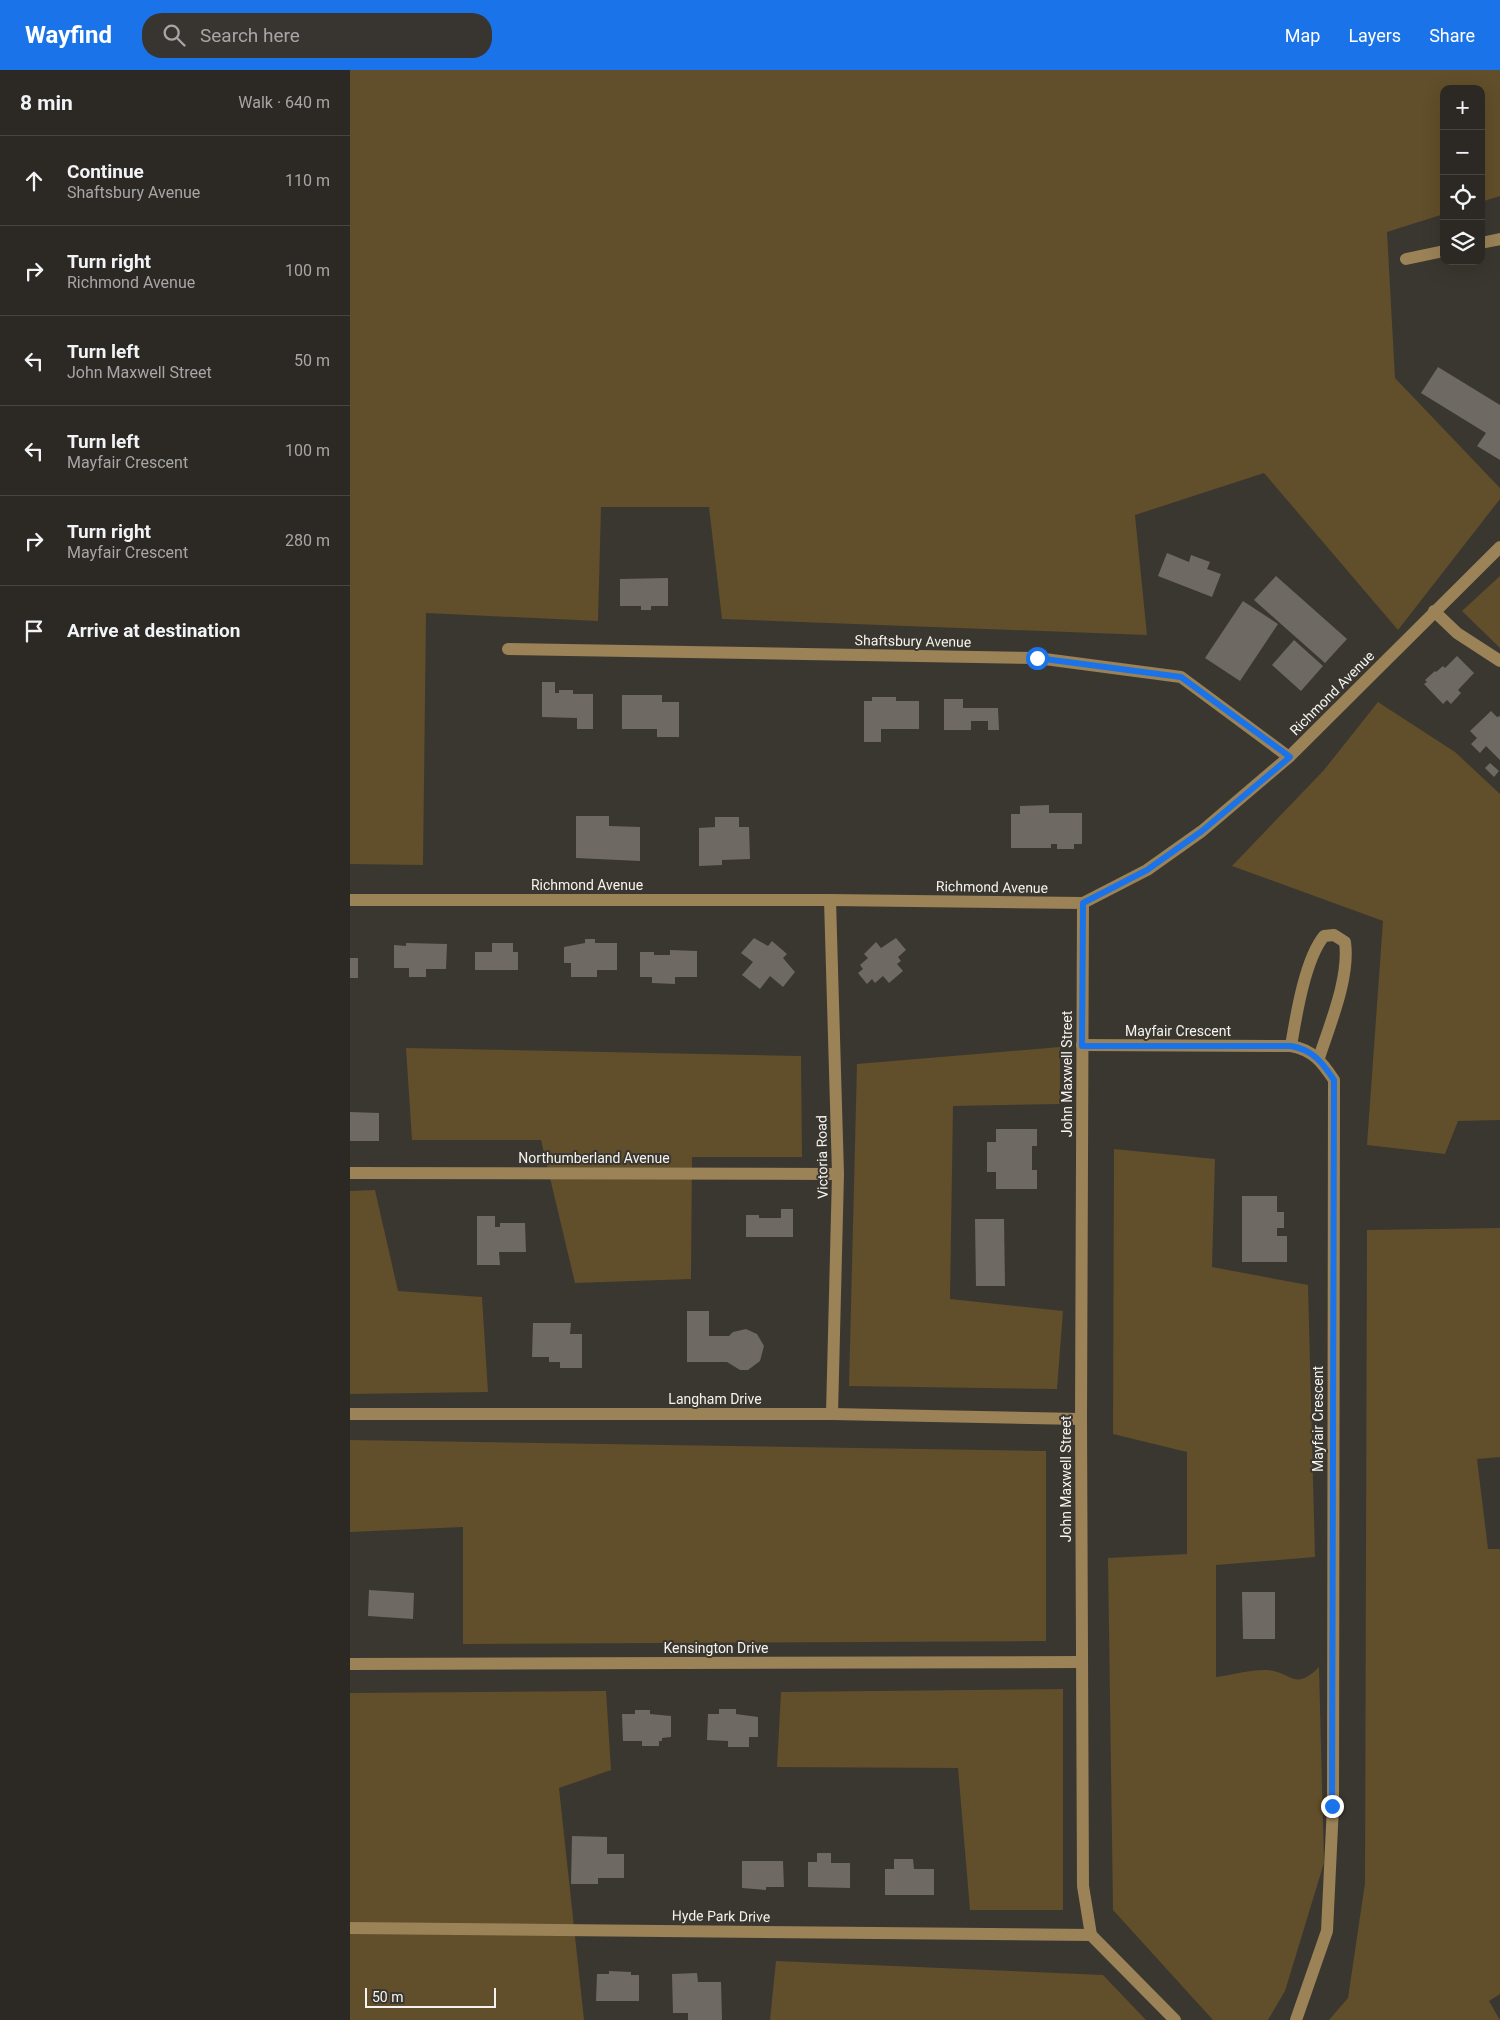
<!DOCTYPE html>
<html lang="en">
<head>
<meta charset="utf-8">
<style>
  :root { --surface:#2c2924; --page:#383531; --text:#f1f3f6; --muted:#a6a6a6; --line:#484541; --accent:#1a73e8 }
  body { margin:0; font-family:Roboto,sans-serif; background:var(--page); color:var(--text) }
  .controls { position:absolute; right:15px; top:15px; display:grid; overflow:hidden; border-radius:10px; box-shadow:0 5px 20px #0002 }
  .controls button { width:45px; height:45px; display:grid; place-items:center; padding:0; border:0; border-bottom:1px solid var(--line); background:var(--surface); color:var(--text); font:25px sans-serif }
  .scale { position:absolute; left:15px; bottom:12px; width:131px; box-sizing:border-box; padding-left:5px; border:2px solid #f6f3ef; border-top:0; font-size:14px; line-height:18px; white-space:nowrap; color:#f6f3ef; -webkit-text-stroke:4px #3a3730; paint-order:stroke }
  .stop { position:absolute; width:15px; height:15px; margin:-11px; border:4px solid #1a73e8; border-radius:50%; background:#fff }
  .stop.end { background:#1a73e8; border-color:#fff; box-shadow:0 1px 5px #0008 }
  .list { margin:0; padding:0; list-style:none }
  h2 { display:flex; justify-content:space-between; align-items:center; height:65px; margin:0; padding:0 20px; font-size:21px }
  h2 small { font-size:16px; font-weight:400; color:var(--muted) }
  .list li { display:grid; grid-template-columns:32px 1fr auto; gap:15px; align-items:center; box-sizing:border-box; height:90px; padding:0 20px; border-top:1px solid var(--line) }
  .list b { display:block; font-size:19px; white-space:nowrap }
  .list p { margin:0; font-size:16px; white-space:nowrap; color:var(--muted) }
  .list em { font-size:16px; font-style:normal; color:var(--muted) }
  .icon { flex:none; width:28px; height:28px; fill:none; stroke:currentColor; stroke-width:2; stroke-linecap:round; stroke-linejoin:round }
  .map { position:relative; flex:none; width:1150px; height:1950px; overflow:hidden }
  header { display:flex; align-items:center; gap:30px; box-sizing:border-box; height:70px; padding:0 25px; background:var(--accent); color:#fff }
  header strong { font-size:24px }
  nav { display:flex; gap:28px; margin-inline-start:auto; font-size:18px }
  .search { width:350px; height:45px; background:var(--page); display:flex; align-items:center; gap:12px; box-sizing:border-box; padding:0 18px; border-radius:20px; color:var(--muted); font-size:19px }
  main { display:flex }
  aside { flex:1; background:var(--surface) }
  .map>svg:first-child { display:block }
</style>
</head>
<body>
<header>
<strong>Wayfind</strong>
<div class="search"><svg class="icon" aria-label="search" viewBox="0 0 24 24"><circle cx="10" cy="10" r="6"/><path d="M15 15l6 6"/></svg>Search here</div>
<nav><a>Map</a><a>Layers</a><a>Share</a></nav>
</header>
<main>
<aside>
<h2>8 min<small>Walk · 640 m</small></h2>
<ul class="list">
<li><svg class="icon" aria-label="ahead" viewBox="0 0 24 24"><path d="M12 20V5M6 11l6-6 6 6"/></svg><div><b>Continue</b><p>Shaftsbury Avenue</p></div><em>110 m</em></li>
<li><svg class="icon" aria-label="right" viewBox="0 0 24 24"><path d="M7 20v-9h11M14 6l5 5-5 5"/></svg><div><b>Turn right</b><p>Richmond Avenue</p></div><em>100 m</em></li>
<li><svg class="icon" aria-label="left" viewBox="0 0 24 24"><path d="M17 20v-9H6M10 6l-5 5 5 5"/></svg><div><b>Turn left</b><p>John Maxwell Street</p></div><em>50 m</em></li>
<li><svg class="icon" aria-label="left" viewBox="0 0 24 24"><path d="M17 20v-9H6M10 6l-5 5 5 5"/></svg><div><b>Turn left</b><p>Mayfair Crescent</p></div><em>100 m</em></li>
<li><svg class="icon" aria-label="right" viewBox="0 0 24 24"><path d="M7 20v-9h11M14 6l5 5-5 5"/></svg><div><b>Turn right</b><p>Mayfair Crescent</p></div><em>280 m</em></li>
<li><svg class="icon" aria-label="arrive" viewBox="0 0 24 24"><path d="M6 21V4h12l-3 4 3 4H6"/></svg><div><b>Arrive at destination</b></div></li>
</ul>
</aside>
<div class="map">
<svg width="1150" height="1950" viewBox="0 0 1150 1950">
  <rect width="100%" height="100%" fill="#3a3730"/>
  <g fill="#614e2a">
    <path d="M0,0H1150V126L1131,132V19H1094V144L1037,162L1045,308L1150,418V429L1048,560L914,403L785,445L797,565L372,549L359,437H251L248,551L76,543L73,795L0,794Z"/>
    <path d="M1150,506V578L1112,541Z"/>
    <path d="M1028,632L1105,682L1150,724V1050L1108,1051L1095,1084L1017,1075L1033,851L882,796L974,700Z"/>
    <path d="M710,977V1034L603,1036L600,1229L713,1241L707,1319L499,1316L507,994Z"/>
    <path d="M56,978L451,986L452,1087H342L341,1209L225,1213L191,1070H62Z"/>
    <path d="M764,1079L865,1089L862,1197L958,1215L965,1487L866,1495V1607C881,1605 903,1599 917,1600C942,1602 944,1622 969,1597L974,1793L935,1921L918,1950H863L763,1840L758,1488L837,1484V1382L763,1364Z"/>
    <path d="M25,1120L48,1221L132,1227L138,1322L0,1324V1121Z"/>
    <path d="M1150,1158V1387L1127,1389L1138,1479H1150V1924L1139,1931L1150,1950H979L998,1928L1015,1813L1017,1160Z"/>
    <path d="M0,1370L696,1381V1571L113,1574V1457L0,1462Z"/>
    <path d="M713,1619V1840H620L608,1698L427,1697L431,1622Z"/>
    <path d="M256,1621L261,1700L209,1718L234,1950H0V1623Z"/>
    <path d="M426,1891L753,1905L796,1950H420Z"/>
  </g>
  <g fill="#6e6a63">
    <path d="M1088,297L1150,335V390L1127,376L1136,363L1071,323Z"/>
    <path d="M817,483L839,492L841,485L860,492L857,499L871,504L862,527L808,506Z"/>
    <path d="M926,506L997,569L975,593L904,530Z"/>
    <path d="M318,508V536H301V540H291V536H270V509Z"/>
    <path d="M893,531L928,554L890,611L855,588Z"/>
    <path d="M944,570L973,596L951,621L922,595Z"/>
    <path d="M1107,586L1124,603L1108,620L1111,623L1101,634L1097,630L1093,634L1074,614L1077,612L1075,610L1085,601L1086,602L1093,596L1095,598Z"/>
    <path d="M192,612H205V623H209V620H223V624H243V659H227V648L192,647Z"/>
    <path d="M272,625H312V632H329V667H307V659H272Z"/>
    <path d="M522,627H546V631H569V659H531V672H514V631H522Z"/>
    <path d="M594,629H613V638H648L649,660H638V651H621V660H594Z"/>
    <path d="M1141,641L1147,647L1150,646V690L1136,676L1130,683L1121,674L1127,668L1120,661Z"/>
    <path d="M1140,693L1149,701L1144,707L1135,698Z"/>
    <path d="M699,735V743H732V774H724V779H707V774H701V778H661V744H670V736Z"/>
    <path d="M226,746H259V756L290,757V791L226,788Z"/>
    <path d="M365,747H389V757H399L400,789L372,790V795L349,796V758L365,757Z"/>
    <path d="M404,868L418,876L422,871L437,884L433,888L445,902L433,917L420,906L410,919L392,905L403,892L391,883Z"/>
    <path d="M546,868L556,880L548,887L551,891L547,894L553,901L539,913L533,906L525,913L522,909L517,914L508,903L513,899L510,895L518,888L514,884L526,872L531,878Z"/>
    <path d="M235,869H245V873H267V900H247V907H221V893H214V877L235,873Z"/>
    <path d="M56,873L97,874L96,899H76V907H59V898H44V875L56,876Z"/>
    <path d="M142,873H163V882H168V900H125V882H142Z"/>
    <path d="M320,880L347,881V907H325V914L302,913V907H290V882H304V885H320Z"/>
    <rect x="0" y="888" width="8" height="20"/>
    <path d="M0,1042L29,1043V1071H0Z"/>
    <path d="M646,1059H687V1076H682V1100H687V1119H646V1102H637V1072H646Z"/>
    <path d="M892,1126H927V1142H934V1158H927V1166H937V1192H892Z"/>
    <path d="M431,1139H443V1167H396V1145H409V1148H431Z"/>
    <path d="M127,1146H145V1157H150V1153H175L176,1182H149L150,1195H127Z"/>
    <path d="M625,1149H654L655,1216H626Z"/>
    <path d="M337,1241H359V1266H379L383,1262L396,1259L407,1264L414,1276L410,1291L398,1300H390L377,1292H337Z"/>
    <path d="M183,1253H221L220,1264H232V1298H210V1292H199V1287H182Z"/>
    <path d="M19,1520L64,1523L63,1549L18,1546Z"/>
    <path d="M892,1522H925V1569H893Z"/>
    <path d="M369,1639H386V1644L408,1647V1667H399V1677H378V1671L357,1670L358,1644H369Z"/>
    <path d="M285,1640H300V1644L321,1646V1667L312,1668V1671H309V1676H292V1671H273L272,1644H285Z"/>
    <path d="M222,1766L257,1767V1784H274V1808H248V1814H221Z"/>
    <path d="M467,1783H481V1793H500V1818L458,1817V1792H467Z"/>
    <path d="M544,1789H563L564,1799H584V1825H535V1799H544Z"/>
    <path d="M392,1791H433L434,1817H416V1820L392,1818Z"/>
    <path d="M259,1901L281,1902V1905H289V1931H246L247,1904H259Z"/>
    <path d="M347,1903L348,1912H371L372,1950H338V1943H323L322,1904Z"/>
  </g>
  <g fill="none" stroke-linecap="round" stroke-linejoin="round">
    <g stroke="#9b8257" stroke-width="12">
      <path d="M1131,173L1150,169"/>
      <path d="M1056,189L1094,181"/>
      <path d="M1084,541L1107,563L1150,591"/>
      <path d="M158,579L687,588L831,607L939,687"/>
      <path d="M0,830H480L733,833L797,800L852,761L939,687L1150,477"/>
      <path d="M480,830L488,1104L482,1344"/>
      <path d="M733,833L731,1349L733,1816L741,1865L825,1950"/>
      <path d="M732,975L941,976C963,980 972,992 984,1010L983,1736L977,1861L946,1950"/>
      <path d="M941,976C946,946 955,889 974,866L984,865L995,872C1000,907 980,954 969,988"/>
      <path d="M0,1103L488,1104"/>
      <path d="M0,1344H482L731,1349"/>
      <path d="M0,1594L732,1592"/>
      <path d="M0,1858L741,1865"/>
    </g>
  </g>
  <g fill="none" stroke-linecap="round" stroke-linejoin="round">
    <path stroke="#1a73e8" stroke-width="6" d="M687,588L831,607L940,687L852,761L797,800L733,833L732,976H941C963,980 972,992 984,1010L982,1736"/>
  </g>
  <g text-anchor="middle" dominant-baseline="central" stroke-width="4" stroke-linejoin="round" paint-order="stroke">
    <g font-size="14" fill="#f6f3ef" stroke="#3a3730">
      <text transform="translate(563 571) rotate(1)">Shaftsbury Avenue</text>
      <text transform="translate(982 623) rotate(-45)">Richmond Avenue</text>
      <text x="237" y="815">Richmond Avenue</text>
      <text transform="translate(642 817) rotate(1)">Richmond Avenue</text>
      <text x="828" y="961">Mayfair Crescent</text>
      <text transform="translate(717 1004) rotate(-90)">John Maxwell Street</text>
      <text transform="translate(472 1087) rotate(-91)">Victoria Road</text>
      <text x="244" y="1088">Northumberland Avenue</text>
      <text x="365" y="1329">Langham Drive</text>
      <text transform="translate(968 1349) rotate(-90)">Mayfair Crescent</text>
      <text transform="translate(716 1409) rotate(-90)">John Maxwell Street</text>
      <text x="366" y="1578">Kensington Drive</text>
      <text transform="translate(371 1846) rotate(1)">Hyde Park Drive</text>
    </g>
  </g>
</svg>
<div class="controls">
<button>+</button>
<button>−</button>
<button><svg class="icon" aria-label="locate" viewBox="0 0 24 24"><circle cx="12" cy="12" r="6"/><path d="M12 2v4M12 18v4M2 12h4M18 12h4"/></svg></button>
<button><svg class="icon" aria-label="layers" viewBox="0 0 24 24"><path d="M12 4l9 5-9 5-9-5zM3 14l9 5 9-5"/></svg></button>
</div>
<div class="scale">50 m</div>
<div class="stop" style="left:687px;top:588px"></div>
<div class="stop end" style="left:982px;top:1736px"></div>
</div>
</main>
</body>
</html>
